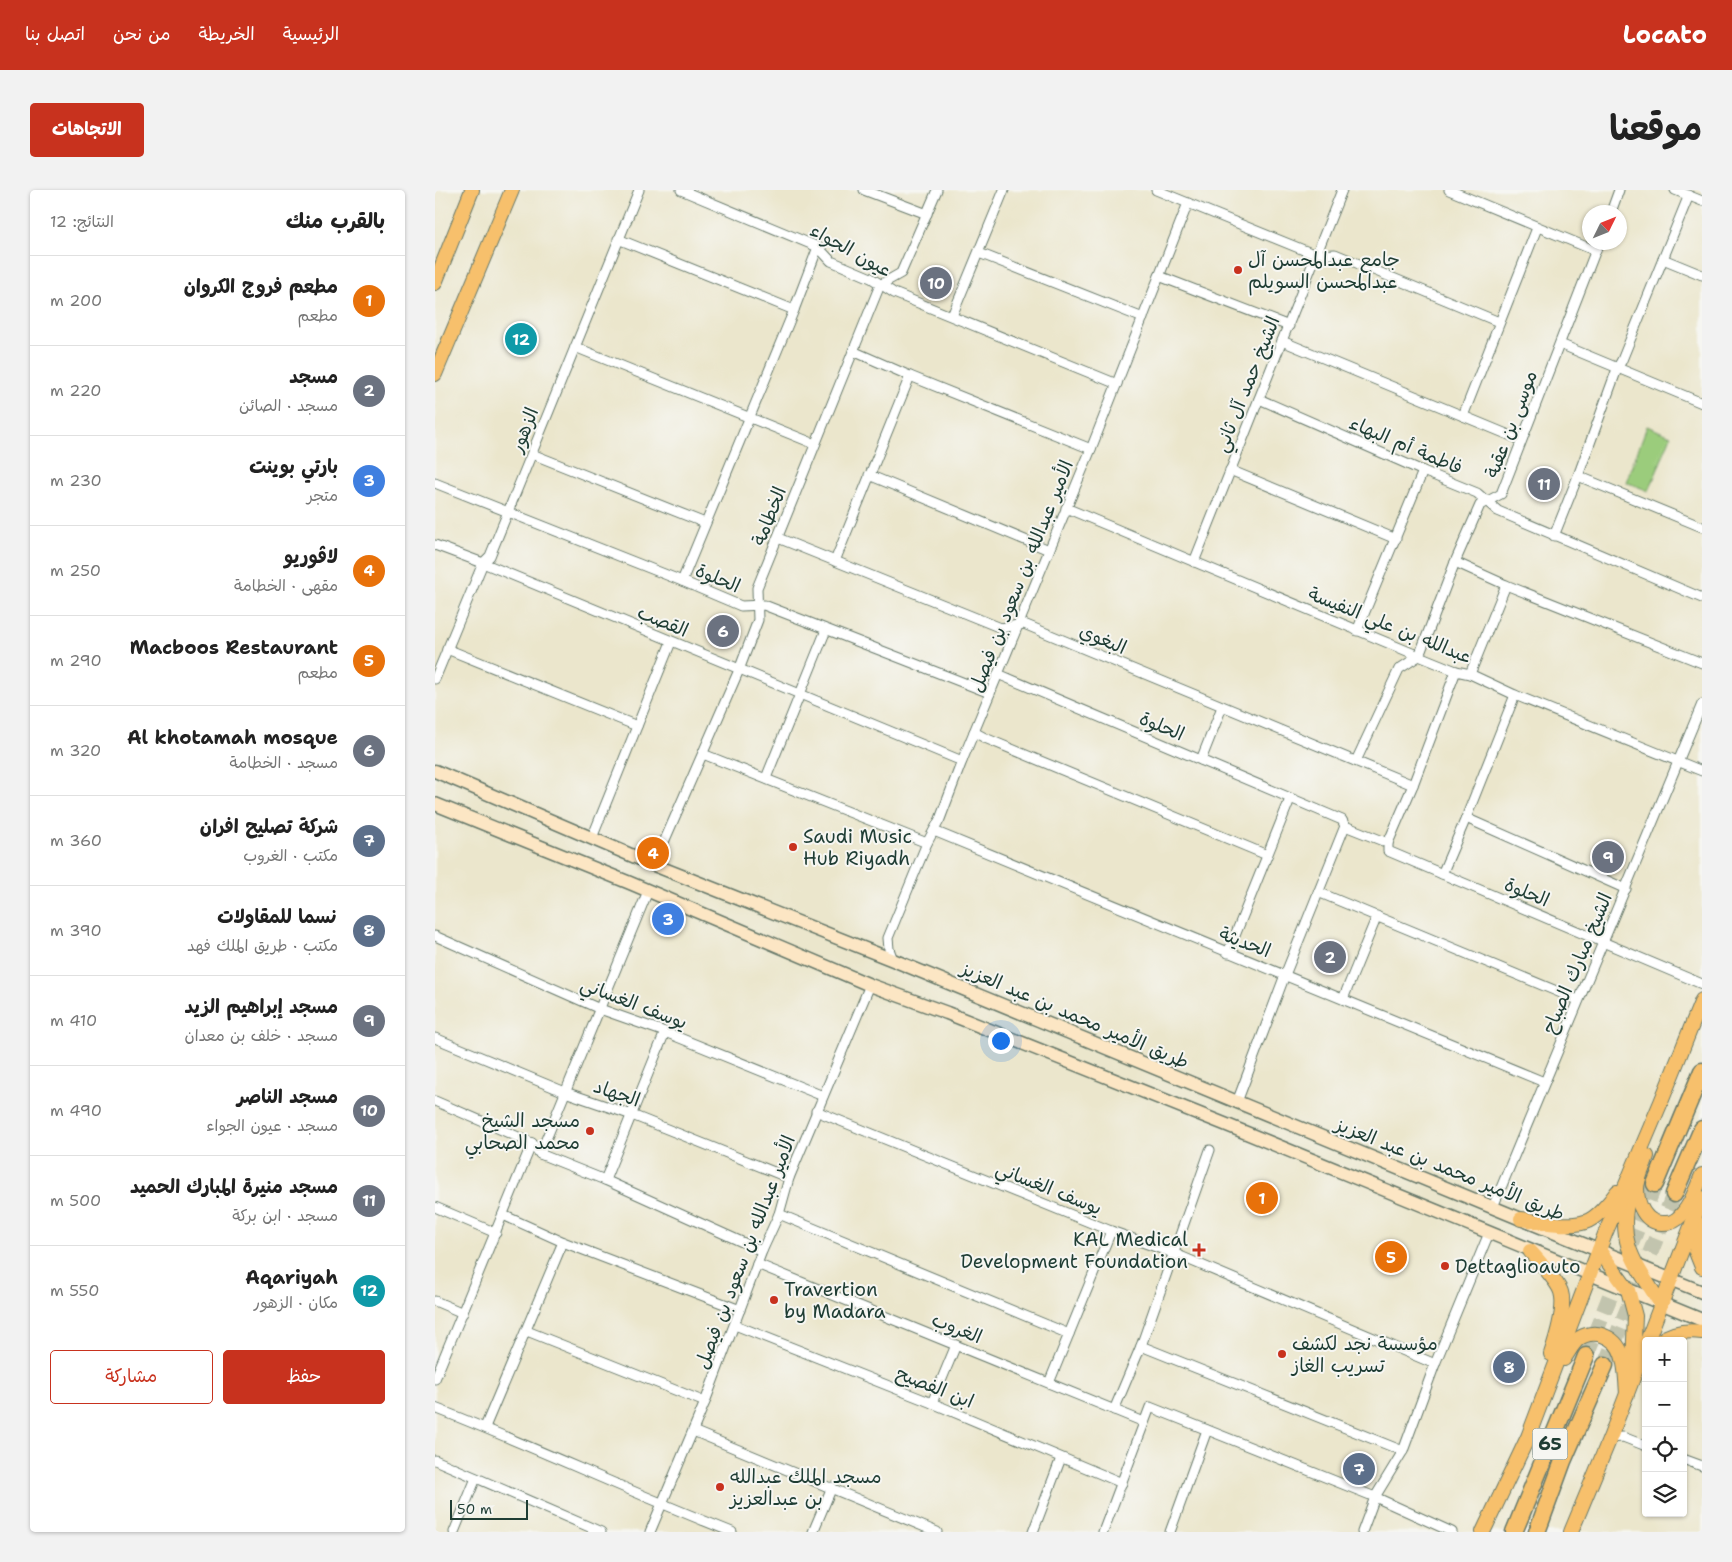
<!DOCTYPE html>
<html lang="ar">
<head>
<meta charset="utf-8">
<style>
  :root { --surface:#fff; --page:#f2f2f2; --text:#222; --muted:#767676; --line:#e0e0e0; --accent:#c8321e }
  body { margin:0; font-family:"Shantell Sans","Playpen Sans Arabic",sans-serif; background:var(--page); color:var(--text); direction:rtl }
  .controls { position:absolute; right:15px; bottom:15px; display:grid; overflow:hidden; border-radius:5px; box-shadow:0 1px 4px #0004 }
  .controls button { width:45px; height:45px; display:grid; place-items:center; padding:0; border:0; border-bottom:1px solid var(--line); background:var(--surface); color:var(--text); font:25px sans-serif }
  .compass { position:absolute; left:1147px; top:15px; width:45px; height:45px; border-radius:50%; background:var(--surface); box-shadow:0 1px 4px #0004; rotate:47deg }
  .scale { position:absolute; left:15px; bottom:12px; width:78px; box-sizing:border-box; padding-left:5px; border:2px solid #1f3d34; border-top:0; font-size:14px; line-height:18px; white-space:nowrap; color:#1f3d34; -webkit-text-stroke:4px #f6f6f2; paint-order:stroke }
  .you { position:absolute; left:565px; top:850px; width:18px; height:18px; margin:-12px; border:4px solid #fff; border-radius:50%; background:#1a73e8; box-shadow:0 0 0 8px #1a73e833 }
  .badge { display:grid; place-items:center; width:32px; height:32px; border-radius:50%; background:var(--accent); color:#fff; font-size:16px; font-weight:700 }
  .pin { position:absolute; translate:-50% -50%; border:2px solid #fff; box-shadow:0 1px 5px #0006 }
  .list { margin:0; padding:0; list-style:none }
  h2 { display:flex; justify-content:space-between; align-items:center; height:65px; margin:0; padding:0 20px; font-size:21px }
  h2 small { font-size:16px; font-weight:400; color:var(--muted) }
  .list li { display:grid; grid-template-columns:32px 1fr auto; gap:15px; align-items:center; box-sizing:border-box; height:90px; padding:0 20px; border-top:1px solid var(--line) }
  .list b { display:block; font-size:19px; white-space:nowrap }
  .list p { margin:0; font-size:16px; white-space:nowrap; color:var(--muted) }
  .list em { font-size:16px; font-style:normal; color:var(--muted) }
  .actions { display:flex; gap:10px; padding:15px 20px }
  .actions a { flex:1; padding:11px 0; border:1px solid var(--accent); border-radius:5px; text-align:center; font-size:18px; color:var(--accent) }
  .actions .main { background:var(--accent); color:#fff }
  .icon { flex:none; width:28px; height:28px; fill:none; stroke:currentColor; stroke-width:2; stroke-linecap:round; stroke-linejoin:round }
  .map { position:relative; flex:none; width:1267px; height:1342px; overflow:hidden; direction:ltr; border-radius:5px }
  header { display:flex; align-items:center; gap:30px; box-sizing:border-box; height:70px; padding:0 25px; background:var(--accent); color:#fff }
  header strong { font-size:24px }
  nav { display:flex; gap:28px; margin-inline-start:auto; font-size:18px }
  .intro { display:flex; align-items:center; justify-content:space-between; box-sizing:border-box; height:120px; padding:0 30px }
  h1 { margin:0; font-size:35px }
  .button { padding:12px 22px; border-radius:5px; background:var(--accent); color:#fff; font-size:18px; font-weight:700 }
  main { display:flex; gap:30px; padding:0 30px }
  aside { flex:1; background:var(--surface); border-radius:5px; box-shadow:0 1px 4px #0004 }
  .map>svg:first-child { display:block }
</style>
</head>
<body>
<header>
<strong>Locato</strong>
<nav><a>الرئيسية</a><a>الخريطة</a><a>من نحن</a><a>اتصل بنا</a></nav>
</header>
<div class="intro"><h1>موقعنا</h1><a class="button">الاتجاهات</a></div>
<main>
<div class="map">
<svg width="1267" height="1342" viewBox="0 0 1267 1342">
  <rect width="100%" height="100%" fill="#f6f6f2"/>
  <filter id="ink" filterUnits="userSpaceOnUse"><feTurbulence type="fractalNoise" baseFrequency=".02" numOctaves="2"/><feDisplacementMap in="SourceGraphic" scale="10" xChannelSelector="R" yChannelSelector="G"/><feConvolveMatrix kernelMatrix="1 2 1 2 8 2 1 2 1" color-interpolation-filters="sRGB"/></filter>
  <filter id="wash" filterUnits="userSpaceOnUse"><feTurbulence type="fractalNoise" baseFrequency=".0096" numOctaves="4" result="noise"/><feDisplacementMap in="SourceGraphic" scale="20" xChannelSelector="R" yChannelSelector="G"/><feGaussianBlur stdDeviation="1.12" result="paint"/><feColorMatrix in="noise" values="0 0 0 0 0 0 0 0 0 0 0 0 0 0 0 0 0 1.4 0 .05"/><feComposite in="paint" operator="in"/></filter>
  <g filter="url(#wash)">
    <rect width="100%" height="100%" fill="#ebe6cc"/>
    <path fill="#9bcc7c" stroke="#5d8458" d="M1212,236L1236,246L1214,301L1191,292Z"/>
  </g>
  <g filter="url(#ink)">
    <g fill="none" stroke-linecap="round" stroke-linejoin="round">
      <g stroke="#c2c4ae" stroke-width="16" stroke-dasharray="16 8" stroke-linecap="butt">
        <path d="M1151,1166L1220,994"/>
        <path d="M1170,1175L1239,1004"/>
      </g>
      <defs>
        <g id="minor">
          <path d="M246,0L383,57L396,71L436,88L459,103L682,194"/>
          <path d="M429,0L492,24"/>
          <path d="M721,0L881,65L900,64L1064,132"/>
          <path d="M1014,0L1161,61"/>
          <path d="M1240,0L1267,11"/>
          <path d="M1176,22L1184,0"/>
          <path d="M183,49L359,120"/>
          <path d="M544,63L708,128"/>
          <path d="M1228,69L1267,85"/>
          <path d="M724,86L854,136"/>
          <path d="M517,126L569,0"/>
          <path d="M847,151L1086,250"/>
          <path d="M1125,154L1267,213"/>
          <path d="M140,157L380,254"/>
          <path d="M418,161L475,186L656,259"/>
          <path d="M824,209L988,281L1042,303L1063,321L1267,408"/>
          <path d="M1028,226L1102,38"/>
          <path d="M97,264L270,333"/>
          <path d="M795,280L961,349"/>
          <path d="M434,285L614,360"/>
          <path d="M1143,286L1267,337"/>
          <path d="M0,293L247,391L306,416L329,415L555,503"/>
          <path d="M631,318L984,466L1021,481L1035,484L1080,505L1267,581"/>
          <path d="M1119,346L1143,286L1182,179L1187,170L1254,5"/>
          <path d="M343,348L566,438L589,434L978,595"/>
          <path d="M0,355L48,373L527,571"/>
          <path d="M400,371L475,186"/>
          <path d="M759,372L907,0"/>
          <path d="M1020,372L1071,395L1267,473"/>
          <path d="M247,391L359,120L383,57"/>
          <path d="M922,441L988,281"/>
          <path d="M12,459L202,536"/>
          <path d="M563,484L907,630L910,636L850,785L802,912"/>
          <path d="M1035,484L1071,395"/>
          <path d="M0,489L48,373L55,366L204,0"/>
          <path d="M539,542L550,548L832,665"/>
          <path d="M268,564L492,653"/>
          <path d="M766,570L787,517"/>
          <path d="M921,571L964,479L984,466L1020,372L1045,315L1066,304L1164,52"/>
          <path d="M331,588L391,440"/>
          <path d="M1031,628L1191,699"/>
          <path d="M910,636L953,653V661L1267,794"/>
          <path d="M499,641L1109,892"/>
          <path d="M157,648L236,452"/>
          <path d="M953,653L978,595L1021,481"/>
          <path d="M219,675L304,480L323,430L322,398L445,95L466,83L502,0"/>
          <path d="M1007,684L1031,628L1080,505"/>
          <path d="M883,702L1143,810"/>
          <path d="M0,746L165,819L230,842L388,906"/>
          <path d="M793,763L855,609"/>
          <path d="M458,770L454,759L453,748L492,653L505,629L527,571L656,259L753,13"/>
          <path d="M908,809L942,726"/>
          <path d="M0,848L130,902L197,925L354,988"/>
          <path d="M0,911L97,953L105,964L170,990L327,1061"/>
          <path d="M381,921L676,1041L738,1063L1000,1174"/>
          <path d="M105,964L213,701"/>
          <path d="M170,990L230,842"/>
          <path d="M0,1017L61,1043"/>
          <path d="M1058,1017L1267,514"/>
          <path d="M344,1024L634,1144"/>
          <path d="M68,1025L128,1052L305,1120"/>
          <path d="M322,1074L709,1232"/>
          <path d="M0,1111L28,1123"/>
          <path d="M300,1135L497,1213L687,1293"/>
          <path d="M92,1141L270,1212"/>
          <path d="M706,1156L968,1261"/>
          <path d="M0,1189L97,953"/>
          <path d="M614,1193L676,1041"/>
          <path d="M497,1213L521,1155"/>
          <path d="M0,1218C100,1257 197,1303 297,1342"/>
          <path d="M679,1220L706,1156L775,960"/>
          <path d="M50,1237L128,1052"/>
          <path d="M258,1241L502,1342"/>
          <path d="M1175,1248L1188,1247L1211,1256"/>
          <path d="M1248,1269L1267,1276"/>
          <path d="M0,1270L166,1342"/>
          <path d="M19,1342L41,1288"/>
          <path d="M215,1342L270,1212L327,1061L344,1024L354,988L435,795"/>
          <path d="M378,1342L397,1297"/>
          <path d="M598,1342L626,1268"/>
          <path d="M668,1342L715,1217L940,1307L1017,1342"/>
          <path d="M735,1342L772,1240"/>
          <path d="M927,1342L940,1307L968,1261L1000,1174L1054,1043"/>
        </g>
        <g id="secondary">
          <path d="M0,581L219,675L458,770L1086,1029L1267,1102"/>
          <path d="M0,614L195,693L435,795L512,823L792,935L1267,1130"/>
        </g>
        <g id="primary">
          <path d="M0,93L37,0"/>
          <path d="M0,184L77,0"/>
          <path d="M1212,966C1209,976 1202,989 1202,999C1202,1014 1210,1033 1227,1033C1233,1033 1237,1033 1242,1029C1255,1018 1260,1001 1267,985"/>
          <path d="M1194,1005C1181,1053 1201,1074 1225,1113"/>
          <path d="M1086,1029C1105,1031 1131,1038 1150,1032C1161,1029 1175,1012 1182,1002"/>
          <path d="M1267,1035L1261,1062L1267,1077"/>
          <path d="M1164,1060L1193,1100L1200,1126L1198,1174"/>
          <path d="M1095,1061C1103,1070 1123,1092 1126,1102C1131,1118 1121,1149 1116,1164"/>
          <path d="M1212,1151L1267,1008"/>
          <path d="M1225,1151C1237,1142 1253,1140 1267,1142"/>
          <path d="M1129,1169C1132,1164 1137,1155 1142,1150C1158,1137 1181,1146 1187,1165C1191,1177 1191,1191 1192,1204"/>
          <path d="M1048,1342L1093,1247L1170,1044L1226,912L1267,810"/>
          <path d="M1136,1342L1175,1248L1211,1154"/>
        </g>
        <g id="motorway">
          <path d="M1220,994L1267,881"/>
          <path d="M1239,1004L1267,939"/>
          <path d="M1079,1342L1151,1166"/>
          <path d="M1102,1342L1128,1271L1170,1175"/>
        </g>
      </defs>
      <use href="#minor" stroke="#667869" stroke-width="11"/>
      <use href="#secondary" stroke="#667869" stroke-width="15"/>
      <use href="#primary" stroke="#667869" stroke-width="16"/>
      <use href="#motorway" stroke="#667869" stroke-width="19"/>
      <use href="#minor" stroke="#fff" stroke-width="9"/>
      <use href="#secondary" stroke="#fce6c4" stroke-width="12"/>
      <use href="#primary" stroke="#f7c06c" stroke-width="14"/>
      <use href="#motorway" stroke="#f7c06c" stroke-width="16"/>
    </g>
  </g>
  <g fill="#c8321e" stroke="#f6f6f2" stroke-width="2">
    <circle cx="803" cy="80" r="5"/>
    <circle cx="358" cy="657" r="5"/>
    <circle cx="155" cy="941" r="5"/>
    <path d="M761.5 1052.5h5v5h5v5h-5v5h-5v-5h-5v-5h5z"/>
    <circle cx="1010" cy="1076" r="5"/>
    <circle cx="339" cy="1110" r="5"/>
    <circle cx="847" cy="1164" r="5"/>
    <circle cx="285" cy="1297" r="5"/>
  </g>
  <g text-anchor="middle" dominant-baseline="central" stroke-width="4" stroke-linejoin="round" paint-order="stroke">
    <rect fill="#f6f6f2" stroke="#60746d" stroke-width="1" x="1097.5" y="1238.5" width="35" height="31" rx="4"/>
    <g font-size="18" font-weight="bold" fill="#1f3d34">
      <text x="1115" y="1254">65</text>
    </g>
    <g font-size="19" fill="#1f3d34" stroke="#f6f6f2">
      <text transform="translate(416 60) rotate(29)">عيون الجواء</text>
      <text transform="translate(812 194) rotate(-68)">الشيخ حمد آل ثاني</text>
      <text transform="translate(1076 234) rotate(-69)">موسى بن عقبة</text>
      <text transform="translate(89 240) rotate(-68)">الزهور</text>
      <text transform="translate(971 255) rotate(23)">فاطمة أم البهاء</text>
      <text transform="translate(334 326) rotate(-68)">الخطامة</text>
      <text transform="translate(586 386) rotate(-68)">الأمير عبدالله بن سعود بن فيصل</text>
      <text transform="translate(283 388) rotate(23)">الحلوة</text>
      <text transform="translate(228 431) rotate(23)">القصب</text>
      <text transform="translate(955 435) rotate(22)">عبدالله بن علي النفيسة</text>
      <text transform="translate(668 449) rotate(23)">البغوي</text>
      <text transform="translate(727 536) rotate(23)">الحلوة</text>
      <text transform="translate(1092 702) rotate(23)">الحلوة</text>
      <text transform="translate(810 752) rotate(21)">الحديثة</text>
      <text transform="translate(1142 773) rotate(-67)">الشيخ مبارك الصباح</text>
      <text transform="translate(199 813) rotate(21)">يوسف الغساني</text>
      <text transform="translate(640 825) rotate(23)">طريق الأمير محمد بن عبد العزيز</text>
      <text transform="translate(182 903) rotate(19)">الجهاد</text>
      <text transform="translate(1015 979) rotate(22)">طريق الأمير محمد بن عبد العزيز</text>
      <text transform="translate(614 998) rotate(22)">يوسف الغساني</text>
      <text transform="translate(310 1062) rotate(-69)">الأمير عبدالله بن سعود بن فيصل</text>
      <text transform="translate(522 1138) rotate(22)">الغروب</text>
      <text transform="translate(500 1197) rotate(22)">ابن الفصيح</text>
    </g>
    <g font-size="19" fill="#1f3d34" stroke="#f6f6f2" text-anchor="start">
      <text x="813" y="69">جامع عبدالمحسن آل<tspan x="813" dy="22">عبدالمحسن السويلم</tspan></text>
      <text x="368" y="646">Saudi Music<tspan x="368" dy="22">Hub Riyadh</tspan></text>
      <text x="145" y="930" text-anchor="end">مسجد الشيخ<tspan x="145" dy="22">محمد الصحابي</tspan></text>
      <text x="753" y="1049" text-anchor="end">KAL Medical<tspan x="753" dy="22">Development Foundation</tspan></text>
      <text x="1020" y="1076">Dettaglioauto</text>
      <text x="349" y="1099">Travertion<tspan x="349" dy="22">by Madara</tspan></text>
      <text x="857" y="1153">مؤسسة نجد لكشف<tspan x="857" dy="22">تسريب الغاز</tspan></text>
      <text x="295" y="1286">مسجد الملك عبدالله<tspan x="295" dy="22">بن عبدالعزيز</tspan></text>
    </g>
  </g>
</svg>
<div class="controls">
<button>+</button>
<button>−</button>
<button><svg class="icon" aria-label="locate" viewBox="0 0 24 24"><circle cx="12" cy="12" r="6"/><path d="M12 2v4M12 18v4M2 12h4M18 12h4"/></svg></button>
<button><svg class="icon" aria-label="layers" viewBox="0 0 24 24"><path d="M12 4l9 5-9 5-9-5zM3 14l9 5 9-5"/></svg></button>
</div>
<svg class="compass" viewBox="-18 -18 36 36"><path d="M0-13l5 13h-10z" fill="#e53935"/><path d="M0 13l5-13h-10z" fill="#767676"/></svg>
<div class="scale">50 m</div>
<div class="you"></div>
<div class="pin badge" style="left:827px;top:1008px;background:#e8710a">1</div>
<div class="pin badge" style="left:895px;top:767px;background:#6b7280">2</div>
<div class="pin badge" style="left:233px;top:729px;background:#3f7fe0">3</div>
<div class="pin badge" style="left:218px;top:663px;background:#e8710a">4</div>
<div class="pin badge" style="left:956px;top:1067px;background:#e8710a">5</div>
<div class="pin badge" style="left:288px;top:441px;background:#6b7280">6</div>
<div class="pin badge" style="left:924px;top:1279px;background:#5c6f8a">7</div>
<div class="pin badge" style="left:1074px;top:1177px;background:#5c6f8a">8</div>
<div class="pin badge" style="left:1173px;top:667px;background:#6b7280">9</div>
<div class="pin badge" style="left:501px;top:93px;background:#6b7280">10</div>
<div class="pin badge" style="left:1109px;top:294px;background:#6b7280">11</div>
<div class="pin badge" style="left:86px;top:149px;background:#0f9aa8">12</div>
</div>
<aside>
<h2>بالقرب منك<small>النتائج: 12</small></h2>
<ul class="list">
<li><span class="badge" style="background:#e8710a">1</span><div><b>مطعم فروج الكروان</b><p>مطعم</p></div><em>200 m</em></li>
<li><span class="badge" style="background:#6b7280">2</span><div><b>مسجد</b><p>مسجد · الصائن</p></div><em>220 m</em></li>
<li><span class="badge" style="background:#3f7fe0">3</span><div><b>بارتي بوينت</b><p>متجر</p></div><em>230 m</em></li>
<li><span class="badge" style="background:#e8710a">4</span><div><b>لاڤوريو</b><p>مقهى · الخطامة</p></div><em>250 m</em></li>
<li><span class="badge" style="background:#e8710a">5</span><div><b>Macboos Restaurant</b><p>مطعم</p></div><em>290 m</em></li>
<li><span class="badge" style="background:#6b7280">6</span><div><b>Al khotamah mosque</b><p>مسجد · الخطامة</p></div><em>320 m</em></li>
<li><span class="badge" style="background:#5c6f8a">7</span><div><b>شركة تصليح افران</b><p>مكتب · الغروب</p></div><em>360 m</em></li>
<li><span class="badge" style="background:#5c6f8a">8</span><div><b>نسما للمقاولات</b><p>مكتب · طريق الملك فهد</p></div><em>390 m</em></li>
<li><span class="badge" style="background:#6b7280">9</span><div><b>مسجد إبراهيم الزيد</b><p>مسجد · خلف بن معدان</p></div><em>410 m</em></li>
<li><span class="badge" style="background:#6b7280">10</span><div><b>مسجد الناصر</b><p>مسجد · عيون الجواء</p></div><em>490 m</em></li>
<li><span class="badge" style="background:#6b7280">11</span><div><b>مسجد منيرة المبارك الحميد</b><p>مسجد · ابن بركة</p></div><em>500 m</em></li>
<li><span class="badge" style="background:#0f9aa8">12</span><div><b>Aqariyah</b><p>مكان · الزهور</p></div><em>550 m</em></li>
</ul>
<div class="actions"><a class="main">حفظ</a><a>مشاركة</a></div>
</aside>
</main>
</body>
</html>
